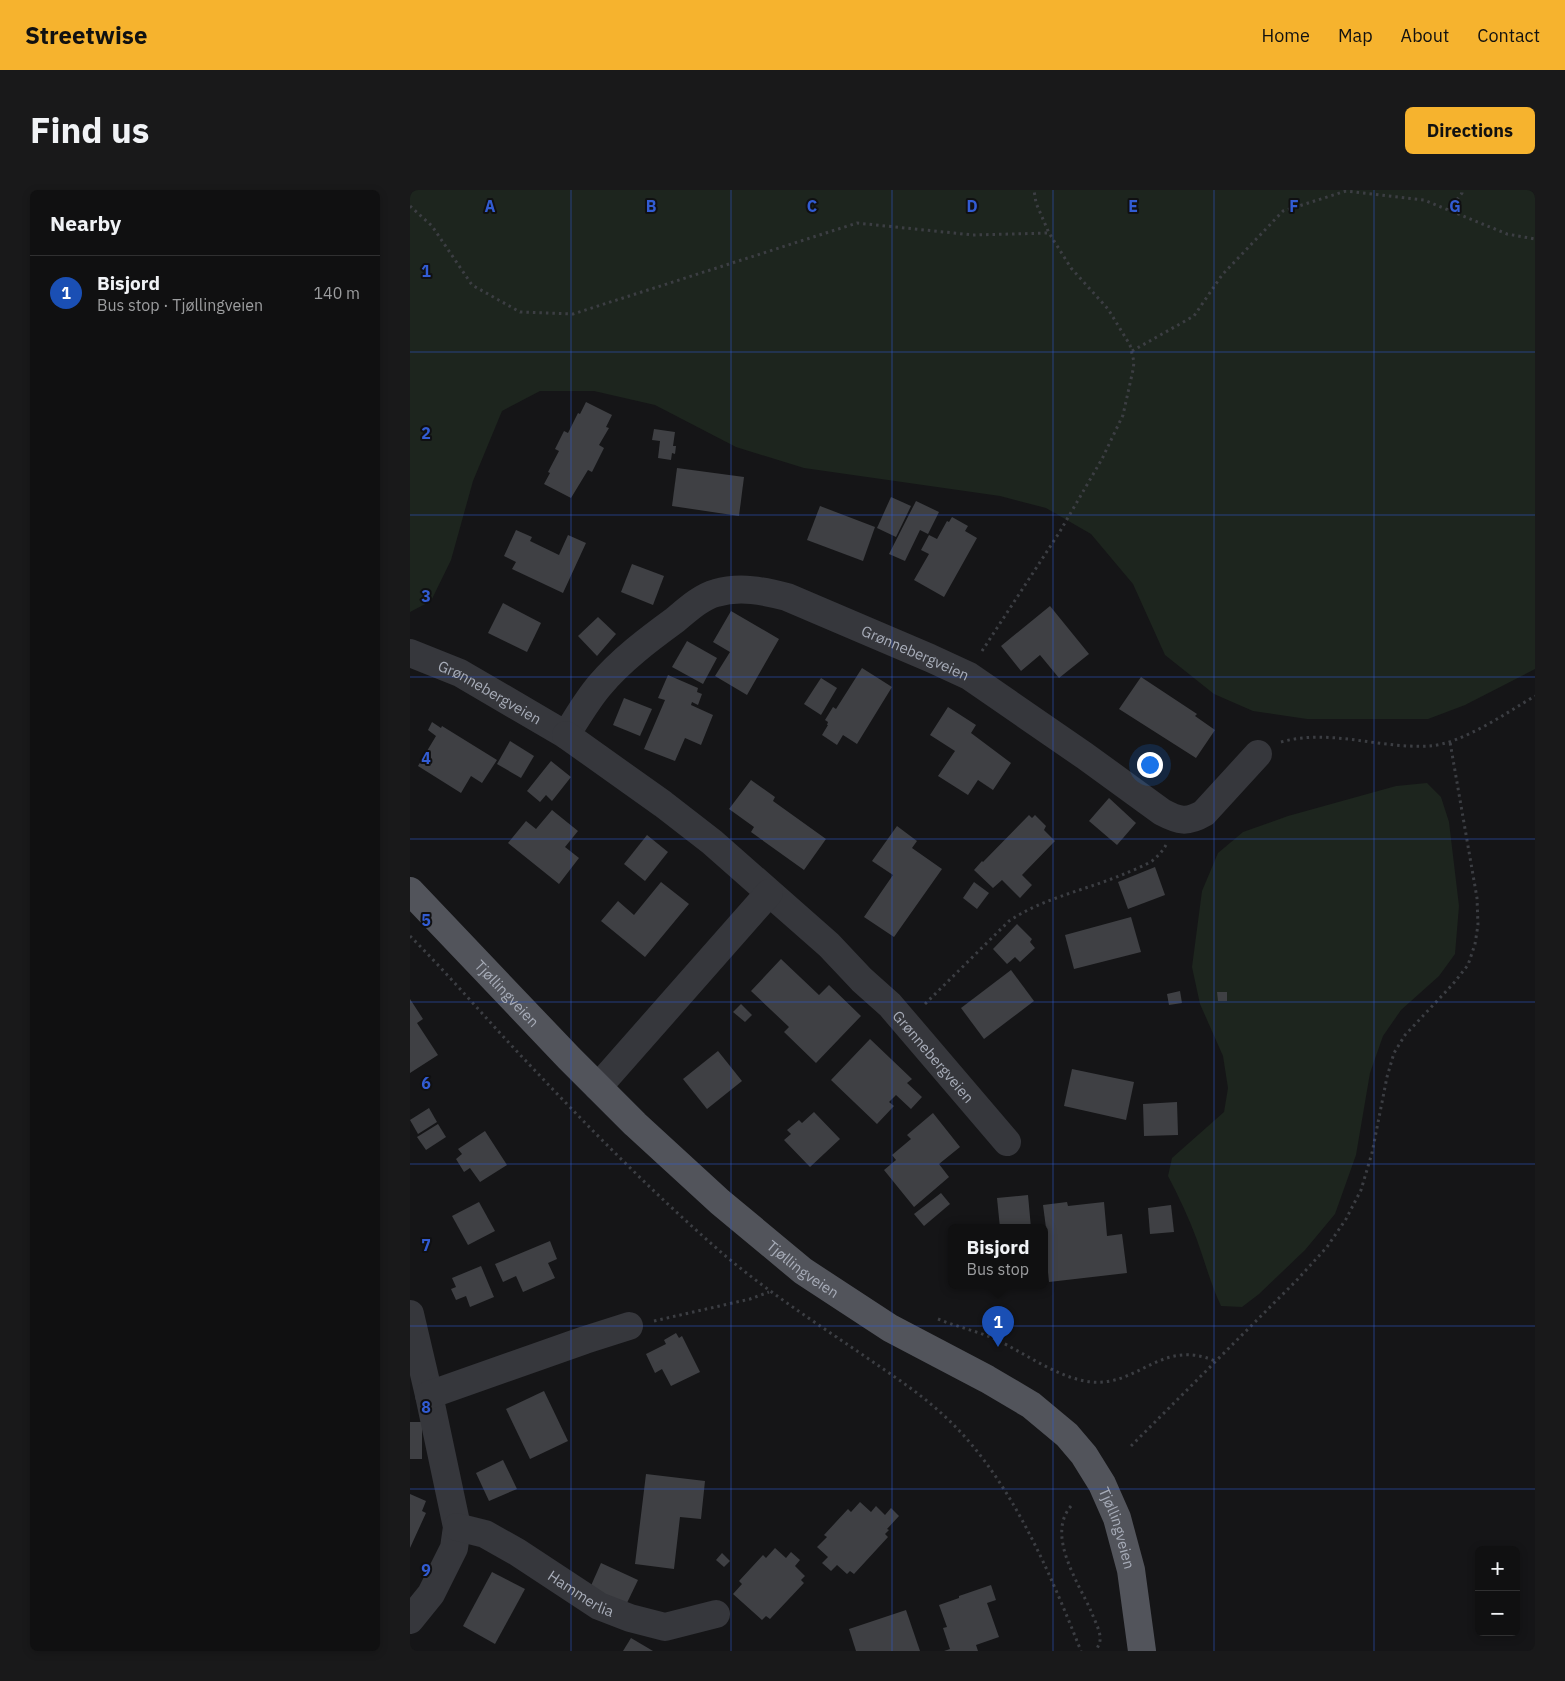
<!DOCTYPE html>
<html lang="en">
<head>
<meta charset="utf-8">
<style>
  :root { --surface:#101011; --page:#19191a; --text:#f1f3f6; --muted:#9c9d9f; --line:#303031; --accent:#f6b32e }
  body { margin:0; font-family:"IBM Plex Sans",sans-serif; background:var(--page); color:var(--text) }
  .controls { position:absolute; right:15px; bottom:15px; display:grid; overflow:hidden; border-radius:8px; box-shadow:0 2px 8px #0003 }
  .controls button { width:45px; height:45px; display:grid; place-items:center; padding:0; border:0; border-bottom:1px solid var(--line); background:var(--surface); color:var(--text); font:25px sans-serif }
  .you { position:absolute; left:739px; top:574px; width:18px; height:18px; margin:-12px; border:4px solid #fff; border-radius:50%; background:#1a73e8; box-shadow:0 0 0 8px #1a73e833 }
  .badge { display:grid; place-items:center; width:32px; height:32px; border-radius:50%; background:var(--accent); color:#fff; font-size:16px; font-weight:700 }
  .pin { position:absolute; translate:-50% -41px; filter:drop-shadow(0 1px 2px #0008) }
  .pin::after { content:''; position:absolute; top:26px; width:18px; height:15px; background:inherit; clip-path:polygon(0 0,100% 0,50% 100%) }
  .popup { position:absolute; left:538px; top:1034px; width:100px; height:65px; box-sizing:border-box; display:grid; place-content:center; border-radius:8px; background:var(--surface); filter:drop-shadow(0 1px 4px #0005); font-size:16px; white-space:nowrap; color:var(--muted) }
  .popup b { font-size:19px; color:var(--text) }
  .popup::after { content:''; position:absolute; left:50%; top:100%; margin-left:-10px; border:10px solid transparent; border-top-color:var(--surface) }
  .list { margin:0; padding:0; list-style:none }
  h2 { display:flex; justify-content:space-between; align-items:center; height:65px; margin:0; padding:0 20px; font-size:21px }
  h2 small { font-size:16px; font-weight:400; color:var(--muted) }
  .list li { display:grid; grid-template-columns:32px 1fr auto; gap:15px; align-items:center; box-sizing:border-box; height:75px; padding:0 20px; border-top:1px solid var(--line) }
  .list b { display:block; font-size:19px; white-space:nowrap }
  .list p { margin:0; font-size:16px; white-space:nowrap; color:var(--muted) }
  .list em { font-size:16px; font-style:normal; color:var(--muted) }
  .map { position:relative; flex:none; width:1125px; height:1461px; overflow:hidden; border-radius:8px }
  header { display:flex; align-items:center; gap:30px; box-sizing:border-box; height:70px; padding:0 25px; background:var(--accent); color:#111 }
  header strong { font-size:24px }
  nav { display:flex; gap:28px; margin-inline-start:auto; font-size:18px }
  .intro { display:flex; align-items:center; justify-content:space-between; box-sizing:border-box; height:120px; padding:0 30px }
  h1 { margin:0; font-size:35px }
  .button { padding:12px 22px; border-radius:8px; background:var(--accent); color:#111; font-size:18px; font-weight:700 }
  main { display:flex; gap:30px; padding:0 30px }
  aside { flex:1; background:var(--surface); border-radius:8px; box-shadow:0 2px 8px #0003 }
  .map>svg:first-child { display:block }
</style>
</head>
<body>
<header>
<strong>Streetwise</strong>
<nav><a>Home</a><a>Map</a><a>About</a><a>Contact</a></nav>
</header>
<div class="intro"><h1>Find us</h1><a class="button">Directions</a></div>
<main>
<aside>
<h2>Nearby<small></small></h2>
<ul class="list">
<li><span class="badge" style="background:#1a4fb4">1</span><div><b>Bisjord</b><p>Bus stop · Tjøllingveien</p></div><em>140 m</em></li>
</ul>
</aside>
<div class="map">
<svg width="1125" height="1461" viewBox="0 0 1125 1461">
  <rect width="100%" height="100%" fill="#151517"/>
  <g fill="#1d251e">
    <path d="M0,0H1125V479L1055,515L1018,529H897L843,521L804,504L755,465L723,394L681,344L636,318L590,306L394,278L326,257L245,215L184,201H130L92,221L63,291L41,370L21,411L0,422Z"/>
    <path d="M1017,593L1031,607L1039,632L1049,716L1045,764L1029,786L991,820L973,846L960,883L946,965L925,1024L895,1060L849,1104L832,1117L811,1116C801,1095 795,1072 787,1050C779,1028 769,1007 758,986L762,968L814,922L818,898L813,866L790,814L782,777L792,701L808,663L833,642L878,626L986,596Z"/>
  </g>
  <g fill="#3f4044">
    <path d="M176,212L202,225L196,237L199,238L189,255L194,258L182,282L178,280L161,308L134,294L140,283L138,282L149,261L145,259L154,241L158,243L168,223L170,224Z"/>
    <path d="M244,239L265,242L263,256H266L265,264L262,263L261,270L248,268L250,251L242,250Z"/>
    <path d="M267,278L334,287L329,326L262,316Z"/>
    <path d="M481,307L501,316L486,347L467,338Z"/>
    <path d="M506,311L529,322L518,344L510,340L495,371L479,364Z"/>
    <path d="M410,316L465,337L453,371L397,350Z"/>
    <path d="M542,327L558,336L555,341L567,348L534,407L504,390L519,364L511,360L519,345L527,349L537,331L539,332Z"/>
    <path d="M106,340L122,347L120,351L149,365L158,345L176,353L153,403L102,379L106,372L94,366Z"/>
    <path d="M222,374L254,386L243,415L211,402Z"/>
    <path d="M93,413L131,433L117,462L78,443Z"/>
    <path d="M640,416L679,464L649,488L630,465L611,481L591,456Z"/>
    <path d="M321,421L369,449L337,505L305,486L320,462L303,452Z"/>
    <path d="M188,427L206,444L187,466L168,446Z"/>
    <path d="M277,451L307,468L293,494L262,477Z"/>
    <path d="M452,478L482,497L447,554L433,545L427,555L412,545L418,535H417L418,532L415,530L423,517L426,519Z"/>
    <path d="M258,485L288,498L287,502L292,504L288,515L282,512L281,515L303,525L291,555L275,548L265,571L234,559L255,510L248,508Z"/>
    <path d="M731,487L787,524L785,526L805,540L786,568L709,519Z"/>
    <path d="M411,488L427,498L411,525L394,514Z"/>
    <path d="M214,508L242,519L230,546L203,535Z"/>
    <path d="M538,517L566,535L561,543L601,573L583,600L568,590L558,605L528,586L545,561L520,545Z"/>
    <path d="M22,532L31,538L32,536L87,570L72,593L61,586L51,603L8,576L26,546L18,540Z"/>
    <path d="M100,551L124,566L111,588L87,574Z"/>
    <path d="M141,571L161,587L142,611L136,605L130,612L117,601Z"/>
    <path d="M341,590L365,607L363,611L416,649L394,680L341,642L344,637L319,619Z"/>
    <path d="M699,608L726,633L707,655L679,631Z"/>
    <path d="M142,620L168,641L155,657L169,668L149,694L98,653L116,631L126,639Z"/>
    <path d="M619,625L622,628L625,625L636,636L634,640L645,651L612,685L622,695L610,708L592,690L583,698L564,680L572,671L573,672Z"/>
    <path d="M487,636L507,651L502,658L532,679L484,747L454,727L483,685L462,671Z"/>
    <path d="M237,645L258,662L235,691L214,674Z"/>
    <path d="M745,677L755,705L718,719L708,692Z"/>
    <path d="M251,692L279,714L235,767L191,731L208,711L224,725Z"/>
    <path d="M564,692L579,703L567,719L553,708Z"/>
    <path d="M721,727L731,762L664,779L655,745Z"/>
    <path d="M607,734L622,749L620,752L625,758L610,772L605,767L597,774L583,759Z"/>
    <path d="M371,769L409,805L419,795L451,826L406,873L374,842L379,837L341,801Z"/>
    <path d="M601,780L624,811L574,849L551,818Z"/>
    <path d="M770,801L772,813L759,815L757,804Z"/>
    <path d="M807,802H817V811H808Z"/>
    <path d="M0,809L13,829L7,833L28,865L0,883Z"/>
    <path d="M331,814L342,825L335,832L323,822Z"/>
    <path d="M460,849L502,889L497,893L512,907L501,919L486,905L479,912L484,916L467,934L421,890Z"/>
    <path d="M308,861L332,891L297,919L273,889Z"/>
    <path d="M662,879L724,892L716,930L654,916Z"/>
    <path d="M767,912L768,945L734,946L733,914Z"/>
    <path d="M19,918L27,932L8,944L0,930Z"/>
    <path d="M404,922L430,949L400,977L374,950L381,944L377,940L389,930L392,933Z"/>
    <path d="M523,923L550,957L529,974L539,987L504,1017L474,980L486,970L482,965L501,949L497,945Z"/>
    <path d="M28,934L36,947L16,960L7,947Z"/>
    <path d="M75,941L97,975L70,992L60,978L54,982L46,969L52,964L48,959Z"/>
    <path d="M531,1003L540,1014L514,1036L504,1024Z"/>
    <path d="M618,1005L621,1038H590L587,1008Z"/>
    <path d="M69,1012L85,1041L58,1055L42,1026Z"/>
    <path d="M657,1012L658,1016L694,1012L697,1046L712,1044L717,1083L639,1092L635,1053H638L633,1015Z"/>
    <path d="M761,1015L764,1042L740,1044L738,1018Z"/>
    <path d="M140,1051L147,1069L138,1073L145,1088L113,1102L106,1086L93,1092L85,1074Z"/>
    <path d="M71,1076L84,1107L60,1117L56,1106L46,1110L41,1099L46,1097L42,1088Z"/>
    <path d="M266,1143L269,1148L272,1146L290,1182L261,1196L252,1179L245,1183L236,1164L256,1154L254,1150Z"/>
    <path d="M134,1201L158,1251L120,1269L96,1219Z"/>
    <rect x="0" y="1232" width="12" height="37"/>
    <path d="M93,1270L107,1299L79,1311L66,1283Z"/>
    <path d="M236,1284L295,1291L291,1329L270,1327L264,1379L225,1374Z"/>
    <path d="M0,1304L16,1311L12,1321L16,1323L0,1358Z"/>
    <path d="M450,1312L461,1322L466,1316L475,1325L481,1318L489,1326L477,1339L479,1340L475,1344L478,1347L444,1384L440,1381L437,1384L427,1375L421,1381L412,1373L418,1367L407,1357L417,1347L414,1345L438,1319L441,1322Z"/>
    <path d="M365,1358L376,1368L381,1362L390,1370L385,1376L395,1386L391,1390L394,1393L360,1429L356,1426L352,1430L323,1404L332,1394L329,1391L353,1365L356,1368Z"/>
    <path d="M312,1363L320,1371L314,1377L306,1370Z"/>
    <path d="M191,1373L228,1390L216,1415L180,1398Z"/>
    <path d="M82,1382L115,1399L85,1454L53,1436Z"/>
    <path d="M581,1395L586,1410L577,1413L589,1447L566,1455L568,1461H534L540,1459L533,1438L537,1437L529,1415L549,1408V1406Z"/>
    <path d="M496,1420L510,1461H446L439,1439Z"/>
    <path d="M221,1448L243,1461H213Z"/>
  </g>
  <g fill="none" stroke-linecap="round" stroke-linejoin="round">
    <g stroke="#3c3e43" stroke-width="3" stroke-dasharray="2.5 4" stroke-linecap="butt">
      <path d="M0,16L22,36L62,95L110,122L163,124L447,33L563,45L639,43"/>
      <path d="M1039,20L1052,3V0"/>
      <path d="M722,161L784,126L812,85L873,21L936,1L1014,10L1097,44L1125,49"/>
      <path d="M572,461L649,343L692,269L713,225L723,180L724,172L720,155L698,119L661,78L639,43L626,13L624,0"/>
      <path d="M871,552C920,538 969,559 1019,556C1052,554 1096,523 1125,506"/>
      <path d="M0,746C40,786 77,830 116,871C178,937 243,1003 312,1063C360,1104 414,1138 466,1174C488,1189 510,1204 530,1222C598,1282 638,1378 671,1461"/>
      <path d="M515,814L599,731C633,708 676,700 714,684C723,680 734,676 742,671C748,666 753,661 757,653"/>
      <path d="M528,1129C547,1137 567,1141 585,1149C615,1163 649,1189 682,1192C729,1196 752,1148 805,1171"/>
      <path d="M244,1131L340,1109L359,1102"/>
      <path d="M721,1256L886,1091L917,1057L936,1029L951,1000L962,963L977,887L984,863L995,845L1043,794L1058,775L1065,754L1068,735L1067,708L1040,552"/>
      <path d="M661,1316C636,1345 668,1392 681,1421C684,1429 689,1438 690,1446C691,1452 688,1456 686,1461"/>
    </g>
    <g stroke="#36373c" stroke-width="28">
      <path id="s1" d="M0,463L50,483L156,545C167,528 177,510 190,495C211,470 239,449 265,430C277,420 291,407 306,403C330,396 354,401 377,407L520,468L559,486L675,566L752,622C769,631 777,633 794,623L848,564"/>
      <path id="s2" d="M156,545L253,614L302,652L419,755L452,790L480,815L597,952"/>
      <path d="M188,897L359,703"/>
      <path d="M0,1124L19,1205L47,1337L44,1358L21,1404L0,1430"/>
      <path d="M19,1205L175,1150L219,1136"/>
      <path id="s3" d="M47,1337L75,1344L107,1362L189,1416L220,1428L255,1437L306,1424"/>
    </g>
    <path stroke="#52545b" stroke-width="28" id="s4" d="M0,701L159,868L225,934L310,1012L393,1081L480,1138L577,1189L621,1215L657,1245L674,1265L692,1294L707,1328L721,1380L732,1461"/>
  </g>
  <path fill="none" stroke="#325cd3" stroke-width="1" stroke-opacity="0.55" d="M161,0V1461M321,0V1461M482,0V1461M643,0V1461M804,0V1461M964,0V1461M0,162H1125M0,325H1125M0,487H1125M0,649H1125M0,812H1125M0,974H1125M0,1136H1125M0,1299H1125"/>
  <g text-anchor="middle" dominant-baseline="central" stroke-width="4" stroke-linejoin="round" paint-order="stroke">
    <g font-size="15" fill="#a7acb8" stroke="#101012">
      <text stroke="none"><textPath href="#s1" startOffset="598">Grønnebergveien</textPath></text>
      <text stroke="none"><textPath href="#s1" startOffset="89">Grønnebergveien</textPath></text>
      <text stroke="none"><textPath href="#s4" startOffset="141">Tjøllingveien</textPath></text>
      <text stroke="none"><textPath href="#s2" startOffset="490">Grønnebergveien</textPath></text>
      <text stroke="none"><textPath href="#s4" startOffset="546">Tjøllingveien</textPath></text>
      <text stroke="none"><textPath href="#s4" startOffset="966">Tjøllingveien</textPath></text>
      <text stroke="none"><textPath href="#s3" startOffset="142">Hammerlia</textPath></text>
    </g>
  </g>
  <g font-size="16" text-anchor="middle" font-weight="bold" fill="#325cd3" stroke="#101012" stroke-width="4" stroke-linejoin="round" paint-order="stroke">
    <text x="80" y="22">A</text>
    <text x="241" y="22">B</text>
    <text x="402" y="22">C</text>
    <text x="562" y="22">D</text>
    <text x="723" y="22">E</text>
    <text x="884" y="22">F</text>
    <text x="1045" y="22">G</text>
    <text x="16" y="87">1</text>
    <text x="16" y="249">2</text>
    <text x="16" y="412">3</text>
    <text x="16" y="574">4</text>
    <text x="16" y="736">5</text>
    <text x="16" y="899">6</text>
    <text x="16" y="1061">7</text>
    <text x="16" y="1223">8</text>
    <text x="16" y="1386">9</text>
  </g>
</svg>
<div class="controls">
<button>+</button>
<button>−</button>
</div>
<div class="you"></div>
<div class="pin badge" style="left:588px;top:1157px;background:#1a4fb4">1</div>
<div class="popup"><b>Bisjord</b>Bus stop</div>
</div>
</main>
</body>
</html>
